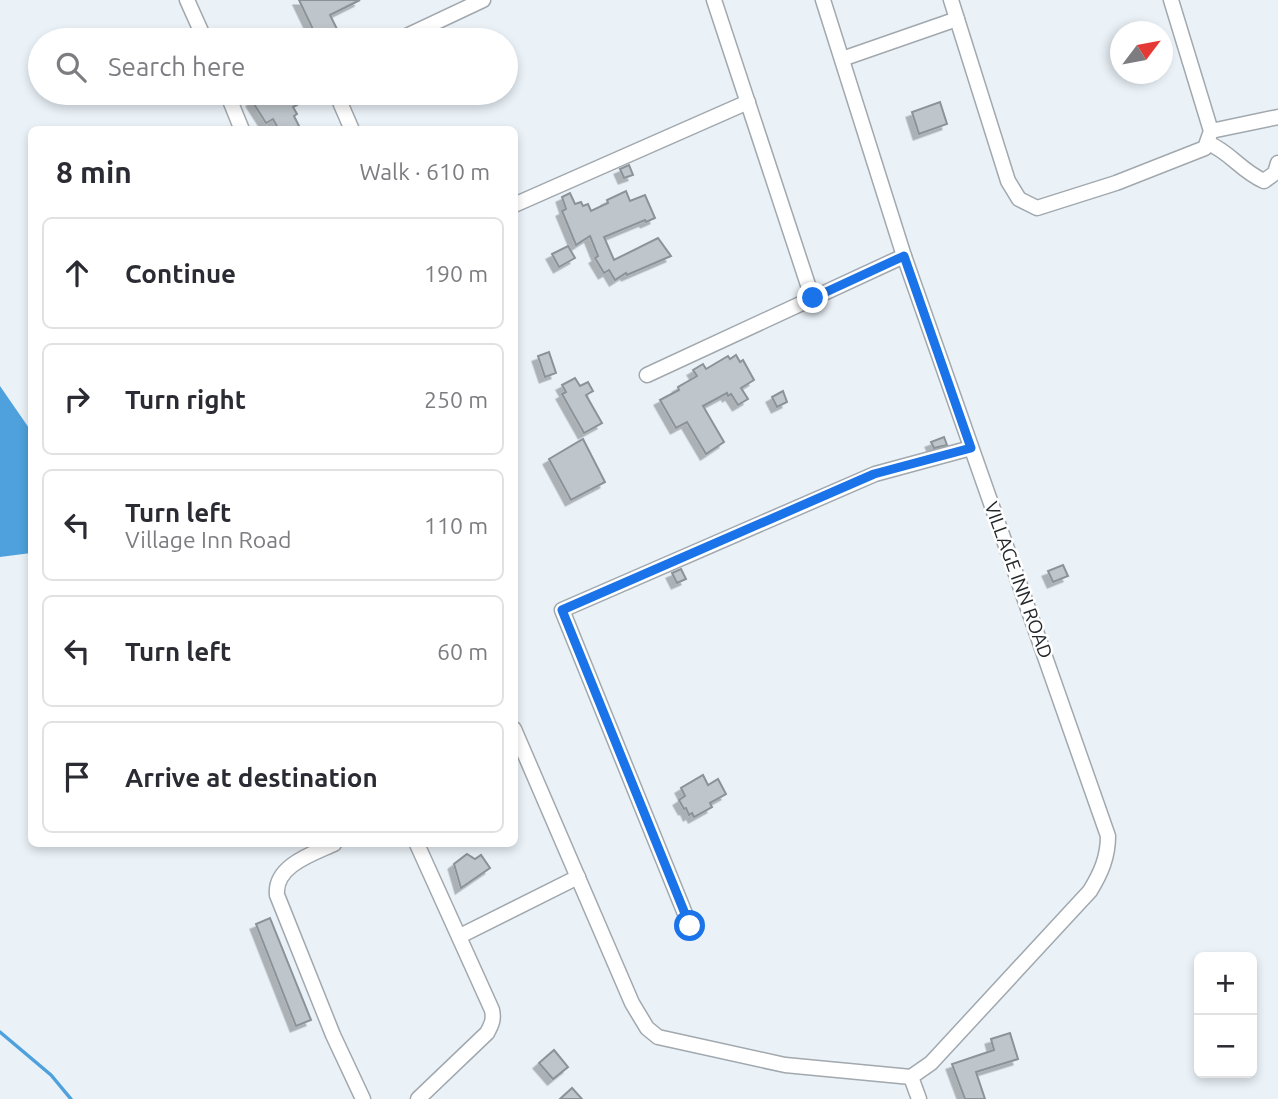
<!DOCTYPE html>
<html lang="en">
<head>
<meta charset="utf-8">
<style>
  :root { --surface:#fff; --page:#f2f2f3; --text:#2b2b33; --muted:#7c7c81; --line:#e1e1e2 }
  body { margin:0; font-family:Ubuntu,sans-serif; background:var(--page); color:var(--text) }
  .controls { position:absolute; right:21px; bottom:21px; display:grid; overflow:hidden; border-radius:10px; box-shadow:0 4px 10px #0003 }
  .controls button { width:63px; height:63px; display:grid; place-items:center; padding:0; border:0; border-bottom:2px solid var(--line); background:var(--surface); color:var(--text); font:35px sans-serif }
  .compass { position:absolute; left:1110px; top:21px; width:63px; height:63px; border-radius:50%; background:var(--surface); box-shadow:0 4px 10px #0003; rotate:58deg }
  .stop { position:absolute; width:21px; height:21px; margin:-16px; border:5px solid #1a73e8; border-radius:50%; background:#fff }
  .stop.end { background:#1a73e8; border-color:#fff; box-shadow:0 2px 7px #0008 }
  .list { margin:0; padding:0; list-style:none }
  h2 { display:flex; justify-content:space-between; align-items:center; height:91px; margin:0; padding:0 28px; font-size:30px }
  h2 small { font-size:23px; font-weight:400; color:var(--muted) }
  .list li { display:grid; grid-template-columns:46px 1fr auto; gap:21px; align-items:center; box-sizing:border-box; height:112px; margin:0 14px 14px; padding:0 14px; border:2px solid var(--line); border-radius:10px }
  .list b { display:block; font-size:26px; white-space:nowrap }
  .list p { margin:0; font-size:23px; white-space:nowrap; color:var(--muted) }
  .list em { font-size:23px; font-style:normal; color:var(--muted) }
  .icon { flex:none; width:38px; height:38px; fill:none; stroke:currentColor; stroke-width:2; stroke-linecap:round; stroke-linejoin:round }
  .map { position:relative; flex:none; width:1278px; height:1099px; overflow:hidden }
  .search { position:absolute; background:var(--surface); box-shadow:0 4px 10px #0003; left:28px; top:28px; width:490px; height:77px; display:flex; align-items:center; gap:18px; box-sizing:border-box; padding:0 24px; border-radius:38px; color:var(--muted); font-size:26px }
  .panel { position:absolute; background:var(--surface); box-shadow:0 4px 10px #0003; left:28px; top:126px; width:490px; height:721px; border-radius:10px }
  .map>svg:first-child { display:block }
</style>
</head>
<body>
<div class="map">
<svg width="1278" height="1099" viewBox="0 0 1278 1099">
  <defs>
    <filter id="shadow"><feDropShadow dx="-5.5" dy="5.5" stdDeviation="0" flood-color="#0004"/></filter>
  </defs>
  <rect width="100%" height="100%" fill="#eaf2f8"/>
  <path fill="#4ea1dc" d="M0,386L31,431V553L0,557Z"/>
  <g fill="none" stroke-linecap="round" stroke-linejoin="round">
    <path stroke="#4ea1dc" stroke-width="3.5" d="M0,1032L51,1075L71,1099"/>
  </g>
  <g fill="#bfc6cb" stroke="#8c9398" stroke-width="2" filter="url(#shadow)">
    <path d="M299,0H360L330,15L339,33L324,40H318Z"/>
    <path d="M264,93H290L297,105L293,107L297,114L294,116L301,130H279L273,119L266,123L252,101Z"/>
    <path d="M940,102L947,124L919,134L912,112Z"/>
    <path d="M629,165L633,175L624,178L620,169Z"/>
    <path d="M626,191L630,201L645,195L655,218L646,222L645,220L604,237L614,260L658,238L671,256L627,275L626,273L615,280L609,270L604,273L595,258L598,256L590,236L576,245L562,211L566,209L562,197L570,193L575,204L581,202L583,206L588,204L591,211L608,203L607,200Z"/>
    <path d="M568,246L575,258L559,267L552,254Z"/>
    <path d="M549,352L556,373L545,377L538,356Z"/>
    <path d="M736,355L740,362L743,360L754,380L741,388L748,399L738,405L731,394L728,396L727,393L703,406L724,442L706,454L687,422L676,428L660,400L679,390L678,387L697,376L693,370L703,364L706,369L728,356L730,359Z"/>
    <path d="M575,378L580,386L588,382L593,391L586,395L602,423L584,433L562,394L566,392L562,385Z"/>
    <path d="M783,391L787,402L777,407L772,397Z"/>
    <path d="M944,437L947,445L934,448L931,442Z"/>
    <path d="M583,439L605,482L571,500L549,459Z"/>
    <path d="M1063,565L1068,576L1053,582L1048,571Z"/>
    <path d="M681,569L686,579L677,583L672,573Z"/>
    <path d="M703,775L708,785L718,779L726,794L710,803L712,807L694,817L692,813L689,815L686,808L684,809L679,800L685,796L681,788Z"/>
    <path d="M467,854L475,859L481,855L490,868L461,888L454,864Z"/>
    <path d="M270,918L311,1020L296,1026L256,924Z"/>
    <path d="M1010,1033L1018,1059L976,1072L985,1099H965L952,1064L994,1050L991,1039Z"/>
    <path d="M554,1050L568,1067L553,1079L539,1063Z"/>
    <path d="M572,1088L582,1099H560Z"/>
  </g>
  <g fill="none" stroke-linecap="round" stroke-linejoin="round">
    <defs>
      <g id="minor">
        <path d="M187,0L205,40"/>
        <path d="M714,0L812,297"/>
        <path d="M823,0L904,256L1108,836C1108,857 1101,873 1090,891L931,1063L911,1077L919,1099"/>
        <path d="M951,0L1008,181L1019,199L1037,208L1116,183L1205,148L1211,131L1171,0"/>
        <path d="M398,40L483,0"/>
        <path d="M842,59L957,19"/>
        <path d="M227,93L242,130"/>
        <path d="M336,93L352,130"/>
        <path d="M1211,131L1278,117"/>
        <path d="M1208,143C1230,152 1241,171 1264,181L1275,173L1278,163"/>
        <path d="M514,205L748,102"/>
        <path d="M647,375L904,256"/>
        <path d="M514,729L632,1003L647,1028L658,1037L785,1065L911,1077"/>
        <path d="M334,844C312,854 274,866 277,895L333,1035L363,1099"/>
        <path d="M417,844L492,1010C494,1019 492,1024 487,1033L418,1099"/>
        <path d="M690,926L562,610L875,474L971,448"/>
        <path d="M460,936L578,877"/>
      </g>
    </defs>
    <use href="#minor" stroke="#a1a8ae" stroke-width="17"/>
    <use href="#minor" stroke="#fff" stroke-width="14"/>
  </g>
  <g fill="none" stroke-linecap="round" stroke-linejoin="round">
    <path stroke="#1a73e8" stroke-width="9" d="M690,926L562,610L874,474L971,448L904,256L813,298"/>
  </g>
  <g text-anchor="middle" dominant-baseline="central" stroke-width="5" stroke-linejoin="round" paint-order="stroke">
    <g font-size="19" fill="#25282a" stroke="#fff">
      <text transform="translate(1019 580) rotate(70)">VILLAGE INN ROAD</text>
    </g>
  </g>
</svg>
<div class="controls">
<button>+</button>
<button>−</button>
</div>
<svg class="compass" viewBox="-18 -18 36 36"><path d="M0-13l5 13h-10z" fill="#e53935"/><path d="M0 13l5-13h-10z" fill="#7c7c81"/></svg>
<div class="stop" style="left:690px;top:926px"></div>
<div class="stop end" style="left:813px;top:298px"></div>
<div class="search"><svg class="icon" aria-label="search" viewBox="0 0 24 24"><circle cx="10" cy="10" r="6"/><path d="M15 15l6 6"/></svg>Search here</div>
<section class="panel">
<h2>8 min<small>Walk · 610 m</small></h2>
<ul class="list">
<li><svg class="icon" aria-label="ahead" viewBox="0 0 24 24"><path d="M12 20V5M6 11l6-6 6 6"/></svg><div><b>Continue</b></div><em>190 m</em></li>
<li><svg class="icon" aria-label="right" viewBox="0 0 24 24"><path d="M7 20v-9h11M14 6l5 5-5 5"/></svg><div><b>Turn right</b></div><em>250 m</em></li>
<li><svg class="icon" aria-label="left" viewBox="0 0 24 24"><path d="M17 20v-9H6M10 6l-5 5 5 5"/></svg><div><b>Turn left</b><p>Village Inn Road</p></div><em>110 m</em></li>
<li><svg class="icon" aria-label="left" viewBox="0 0 24 24"><path d="M17 20v-9H6M10 6l-5 5 5 5"/></svg><div><b>Turn left</b></div><em>60 m</em></li>
<li><svg class="icon" aria-label="arrive" viewBox="0 0 24 24"><path d="M6 21V4h12l-3 4 3 4H6"/></svg><div><b>Arrive at destination</b></div></li>
</ul>
</section>
</div>
</body>
</html>
